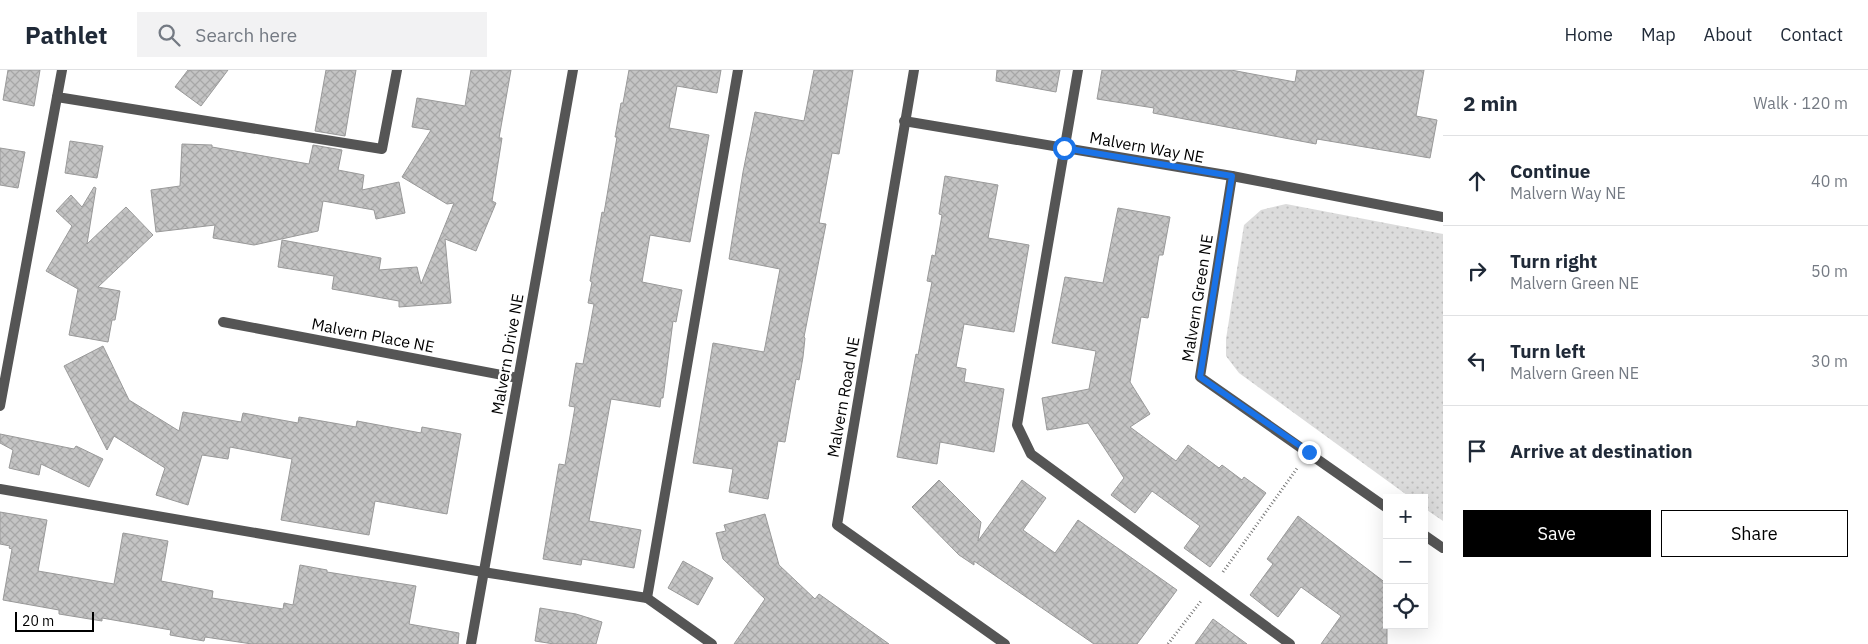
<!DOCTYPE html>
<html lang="en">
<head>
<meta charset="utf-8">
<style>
  :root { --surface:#fff; --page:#f2f2f3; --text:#1f2937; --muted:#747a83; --line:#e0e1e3; --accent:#000 }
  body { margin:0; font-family:"IBM Plex Sans",sans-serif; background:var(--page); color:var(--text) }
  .controls { position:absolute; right:15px; bottom:15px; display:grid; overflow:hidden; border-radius:0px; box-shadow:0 5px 20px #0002 }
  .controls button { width:45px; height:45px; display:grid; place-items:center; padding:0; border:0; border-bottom:1px solid var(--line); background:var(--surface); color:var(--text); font:25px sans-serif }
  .scale { position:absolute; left:15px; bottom:12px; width:79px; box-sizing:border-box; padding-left:5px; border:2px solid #000; border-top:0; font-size:14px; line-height:18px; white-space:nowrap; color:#000; -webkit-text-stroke:4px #fff; paint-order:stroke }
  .stop { position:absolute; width:15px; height:15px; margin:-11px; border:4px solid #1a73e8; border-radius:50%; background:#fff }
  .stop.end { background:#1a73e8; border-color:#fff; box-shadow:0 1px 5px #0008 }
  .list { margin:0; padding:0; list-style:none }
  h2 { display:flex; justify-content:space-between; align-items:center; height:65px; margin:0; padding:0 20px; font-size:21px }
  h2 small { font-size:16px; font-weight:400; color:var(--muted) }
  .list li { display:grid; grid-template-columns:32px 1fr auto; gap:15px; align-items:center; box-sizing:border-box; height:90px; padding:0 20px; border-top:1px solid var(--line) }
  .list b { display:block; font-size:19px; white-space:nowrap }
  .list p { margin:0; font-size:16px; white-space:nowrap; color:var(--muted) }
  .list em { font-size:16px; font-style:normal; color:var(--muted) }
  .actions { display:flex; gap:10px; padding:15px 20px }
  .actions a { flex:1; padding:11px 0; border:1px solid var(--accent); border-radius:0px; text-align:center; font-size:18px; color:var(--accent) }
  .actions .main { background:var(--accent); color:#fff }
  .icon { flex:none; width:28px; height:28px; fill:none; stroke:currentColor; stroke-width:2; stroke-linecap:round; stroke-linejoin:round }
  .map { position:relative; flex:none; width:1443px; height:574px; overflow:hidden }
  header { display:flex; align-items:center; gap:30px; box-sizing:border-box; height:70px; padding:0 25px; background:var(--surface); border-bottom:1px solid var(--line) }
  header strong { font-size:24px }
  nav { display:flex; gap:28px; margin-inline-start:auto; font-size:18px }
  .search { width:350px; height:45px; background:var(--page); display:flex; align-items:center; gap:12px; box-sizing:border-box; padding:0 18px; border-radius:0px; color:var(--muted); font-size:19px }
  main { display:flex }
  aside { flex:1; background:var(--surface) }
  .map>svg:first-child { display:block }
</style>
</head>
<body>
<header>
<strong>Pathlet</strong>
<div class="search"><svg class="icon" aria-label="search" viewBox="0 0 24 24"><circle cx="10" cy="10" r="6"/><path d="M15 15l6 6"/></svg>Search here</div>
<nav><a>Home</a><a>Map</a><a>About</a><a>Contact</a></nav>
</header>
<main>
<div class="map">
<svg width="1443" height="574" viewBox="0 0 1443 574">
  <defs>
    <pattern id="park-dots" width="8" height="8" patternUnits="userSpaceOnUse" patternTransform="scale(1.25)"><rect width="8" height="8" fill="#dcdcdc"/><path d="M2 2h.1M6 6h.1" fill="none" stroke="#bbb" stroke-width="1.8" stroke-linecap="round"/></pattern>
    <pattern id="building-cross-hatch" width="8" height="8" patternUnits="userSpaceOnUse" patternTransform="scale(1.25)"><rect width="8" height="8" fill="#c4c4c4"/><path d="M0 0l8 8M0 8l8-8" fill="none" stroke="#a7a7a7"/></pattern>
  </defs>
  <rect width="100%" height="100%" fill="#fff"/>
  <path fill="url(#park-dots)" d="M1286,134L1443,164V451L1424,438V428H1411L1239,303L1226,286V269L1244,155L1261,140Z"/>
  <g fill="url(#building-cross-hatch)" stroke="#999">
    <path d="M8,0H40L34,36L3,30Z"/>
    <path d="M188,0H228L201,36L175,17Z"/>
    <path d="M326,0H356L345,66L315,61Z"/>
    <path d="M471,0H511L499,68H502L492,131L496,133L476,181L445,169L451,233L399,237V231L332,219L334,206L278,197L282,170L381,188L379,200L417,197L421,214L454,133L447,134L402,107L431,60L412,57L417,28L465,36Z"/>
    <path d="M629,0H721L717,23L677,16L669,58L709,65L690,172L650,165L642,212L682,220L676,252L673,251L663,328H661L660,337L611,329L589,451L641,460L634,498L582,489L581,495L543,489L559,394L565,395L575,337L569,336L576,293L583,294L594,234L588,233L592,212L590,211L602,142L604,143L617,67H615L621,33H623Z"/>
    <path d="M814,0H853L839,84L832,83L819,153L826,154L804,267L805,268L803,287L799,310L796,309L785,372L778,371L768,429L729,422L733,399L693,393L713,273L764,282L780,199L729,189L743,102L755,42L804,51Z"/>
    <path d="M997,0H1060L1056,22L996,11Z"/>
    <path d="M1102,0H1231L1295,12L1297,0H1424L1416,46L1437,50L1430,88L1317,69L1316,74L1153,43L1154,38L1097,29Z"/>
    <path d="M70,71L103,76L97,108L65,103Z"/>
    <path d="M182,74L212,75V77L309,94L313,75L342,80L338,100L364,105L362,120L399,112L405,143L376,149L374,140L323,131L318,161L254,175L213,168L215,155L156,162L151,120L180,116Z"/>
    <path d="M0,78L25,82L18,118L0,115Z"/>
    <path d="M945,106L998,115L988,168L1029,175L1014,262L964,254L956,297L966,299L964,312L1004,319L994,382L940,372L937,394L897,387L916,284L918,285L932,212L927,211L932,185L935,186L942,145L939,144Z"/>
    <path d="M94,117L96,118L87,174L126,137L153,165L98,217L120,221L115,250H112L108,272L69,265L78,219L46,201L72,156L56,141L71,125L82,137Z"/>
    <path d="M1118,138L1170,147L1163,185H1159L1148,248L1141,247L1130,312L1150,344L1130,357L1176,391L1188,375L1219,398L1222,395L1242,410L1244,407L1266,423L1210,497L1184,478L1200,456L1152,421L1135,443L1111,425L1124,408L1088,353L1047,360L1042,328L1089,319L1096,281L1052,273L1065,207L1103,213Z"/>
    <path d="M103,276L129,330L179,361L183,342L241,352L243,343L298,353L299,347L356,357L357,351L421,363L422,357L461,364L447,444L375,431L369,465L281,450L292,389L230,377L228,389L202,385L188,435L156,425L165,398L114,366L107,380L64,296Z"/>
    <path d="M0,364L74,379L76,376L103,389L89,417L41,394L39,405L9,398L13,380L0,373Z"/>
    <path d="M939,410L981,452L978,471L1022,410L1046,428L1023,460L1055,483L1078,450L1177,520L1137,574H1094L974,491V495L959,485L912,437Z"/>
    <path d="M0,442L47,450L38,501L114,514L123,463L168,471L161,511L213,521L212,528L283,539L284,533L293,535L300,495L327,500V502L416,516L409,554L459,563L458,574H252L205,567L204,571L170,565L171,560L102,548V551L59,544V540L3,530L12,479L9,478L10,476L0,474Z"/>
    <path d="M765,444L779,495L815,529L819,524L889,574H734L765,529L723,489L716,463L726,461L724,455Z"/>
    <path d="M1298,446L1387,514V574H1321L1341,546L1301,517L1278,547L1250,525L1273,494L1267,489Z"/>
    <path d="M683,491L713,508L698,535L668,518Z"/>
    <path d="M540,538L576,544L602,552L596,574H554L535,571Z"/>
    <path d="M1213,549L1247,574H1195Z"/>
  </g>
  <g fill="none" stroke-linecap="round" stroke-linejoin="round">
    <g stroke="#777" stroke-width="3" stroke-dasharray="1 2.5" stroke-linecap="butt">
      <path d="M1223,502L1298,397"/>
      <path d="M1168,574L1201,531"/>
    </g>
    <g stroke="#555" stroke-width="10">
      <path d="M62,0L57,27L382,79L397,0"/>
      <path d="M1078,0L1017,355L1031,384L1290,574"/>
      <path d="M0,336L57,27"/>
      <path d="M0,419L483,502L647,528L712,574"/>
      <path d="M647,528L738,0"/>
    </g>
    <g stroke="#555" stroke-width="10">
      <path d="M914,0L837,455L1005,574"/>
      <path d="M904,51L1232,106L1443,147"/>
      <path d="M1232,106L1200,307L1387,438"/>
      <path d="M223,252L518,308"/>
      <path d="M1424,465L1443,478"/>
      <path d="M471,574L573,0"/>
    </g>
  </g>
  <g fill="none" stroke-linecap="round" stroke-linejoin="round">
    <path stroke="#1a73e8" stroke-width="6" d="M1064,78L1232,106L1200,307L1309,382"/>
  </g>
  <g text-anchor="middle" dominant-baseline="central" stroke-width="5" stroke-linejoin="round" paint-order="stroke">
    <g font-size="16" fill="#000" stroke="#fff">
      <text transform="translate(1147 77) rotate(10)">Malvern Way NE</text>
      <text transform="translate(1197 228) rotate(-81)">Malvern Green NE</text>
      <text transform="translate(373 265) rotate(11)">Malvern Place NE</text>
      <text transform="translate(507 284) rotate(-80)">Malvern Drive NE</text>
      <text transform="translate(843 327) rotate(-80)">Malvern Road NE</text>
    </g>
  </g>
</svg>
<div class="controls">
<button>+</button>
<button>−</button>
<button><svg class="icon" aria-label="locate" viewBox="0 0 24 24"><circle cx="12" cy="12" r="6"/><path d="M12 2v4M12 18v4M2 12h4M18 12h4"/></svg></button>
</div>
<div class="scale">20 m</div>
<div class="stop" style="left:1064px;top:78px"></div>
<div class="stop end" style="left:1309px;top:382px"></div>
</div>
<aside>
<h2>2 min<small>Walk · 120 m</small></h2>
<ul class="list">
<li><svg class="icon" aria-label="ahead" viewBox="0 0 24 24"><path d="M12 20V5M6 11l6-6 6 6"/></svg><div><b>Continue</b><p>Malvern Way NE</p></div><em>40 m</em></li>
<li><svg class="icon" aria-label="right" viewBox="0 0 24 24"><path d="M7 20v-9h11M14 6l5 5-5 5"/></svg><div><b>Turn right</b><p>Malvern Green NE</p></div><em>50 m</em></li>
<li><svg class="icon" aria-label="left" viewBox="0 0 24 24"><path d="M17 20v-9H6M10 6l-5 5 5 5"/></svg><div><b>Turn left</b><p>Malvern Green NE</p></div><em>30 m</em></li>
<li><svg class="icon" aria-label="arrive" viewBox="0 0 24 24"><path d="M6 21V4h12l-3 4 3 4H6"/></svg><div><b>Arrive at destination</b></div></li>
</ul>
<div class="actions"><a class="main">Save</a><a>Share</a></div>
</aside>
</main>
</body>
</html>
